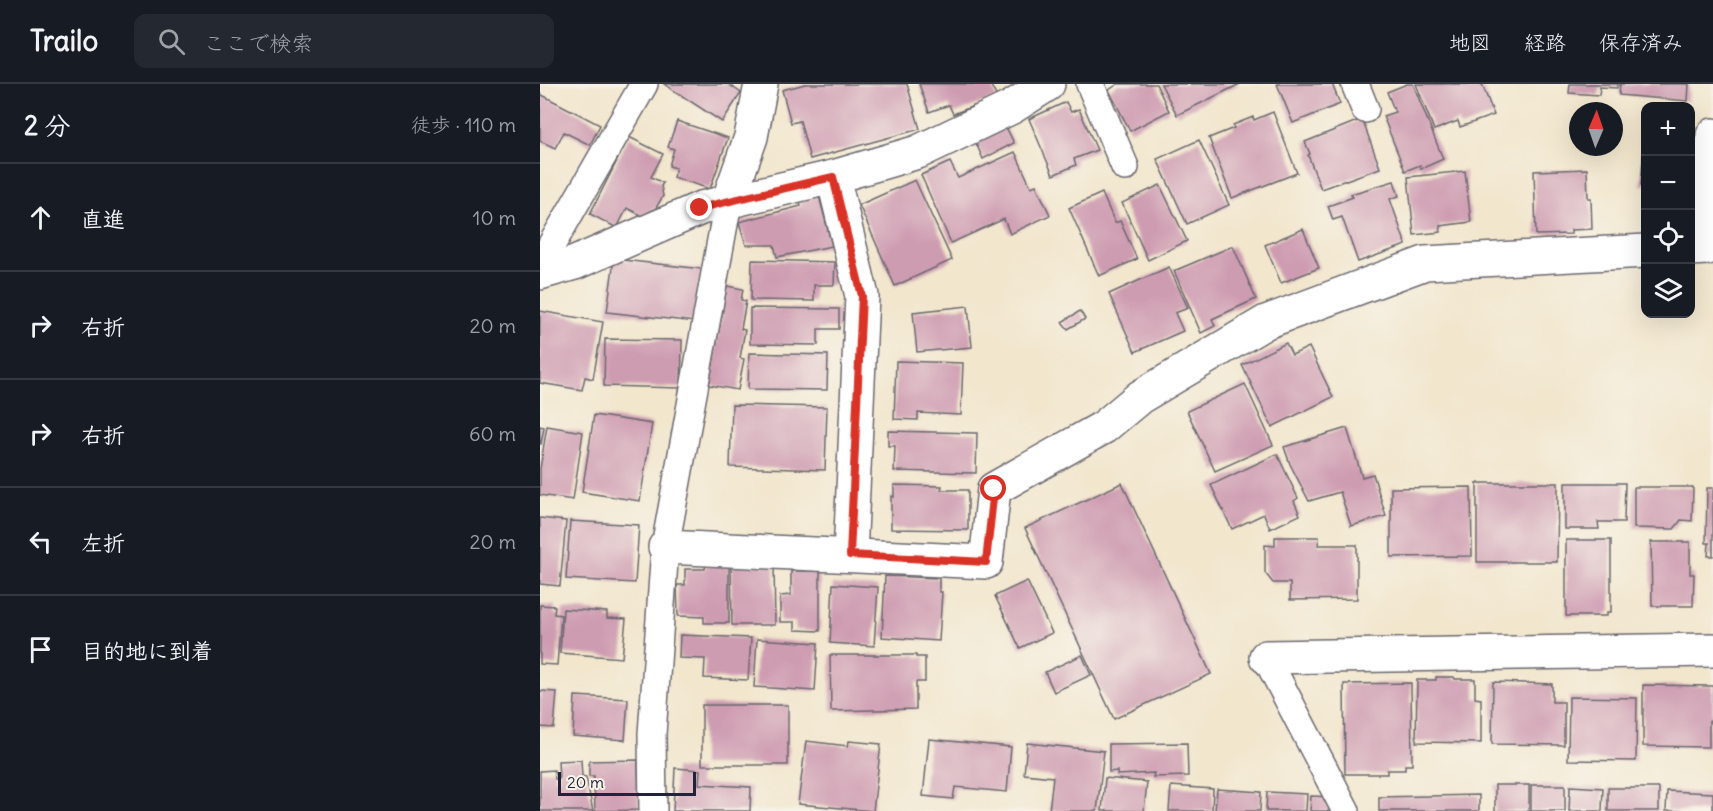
<!DOCTYPE html>
<html lang="ja">
<head>
<meta charset="utf-8">
<style>
  :root { --surface:#171b24; --page:#242831; --text:#f1f3f6; --muted:#9ea1a6; --line:#363941 }
  body { margin:0; font-family:Delius,"Klee One",sans-serif; background:var(--page); color:var(--text) }
  .controls { position:absolute; right:18px; top:18px; display:grid; overflow:hidden; border-radius:12px; box-shadow:0 6px 24px #0002 }
  .controls button { width:54px; height:54px; display:grid; place-items:center; padding:0; border:0; border-bottom:2px solid var(--line); background:var(--surface); color:var(--text); font:30px sans-serif }
  .compass { position:absolute; left:1029px; top:18px; width:54px; height:54px; border-radius:50%; background:var(--surface); box-shadow:0 6px 24px #0002; rotate:2deg }
  .scale { position:absolute; left:18px; bottom:15px; width:138px; box-sizing:border-box; padding-left:6px; border:3px solid #22223b; border-top:0; font-size:16px; line-height:21px; white-space:nowrap; color:#22223b; -webkit-text-stroke:4px #f7f3e8; paint-order:stroke }
  .stop { position:absolute; width:18px; height:18px; margin:-14px; border:4px solid #d93025; border-radius:50%; background:#fff }
  .stop.end { background:#d93025; border-color:#fff; box-shadow:0 2px 6px #0008 }
  .list { margin:0; padding:0; list-style:none }
  h2 { display:flex; justify-content:space-between; align-items:center; height:78px; margin:0; padding:0 24px; font-size:26px }
  h2 small { font-size:20px; font-weight:400; color:var(--muted) }
  .list li { display:grid; grid-template-columns:39px 1fr auto; gap:18px; align-items:center; box-sizing:border-box; height:108px; padding:0 24px; border-top:2px solid var(--line) }
  .list b { display:block; font-size:22px; white-space:nowrap }
  .list em { font-size:20px; font-style:normal; color:var(--muted) }
  .icon { flex:none; width:33px; height:33px; fill:none; stroke:currentColor; stroke-width:2; stroke-linecap:round; stroke-linejoin:round }
  .map { position:relative; flex:none; width:1173px; height:727px; overflow:hidden }
  header { display:flex; align-items:center; gap:36px; box-sizing:border-box; height:84px; padding:0 30px; background:var(--surface); border-bottom:2px solid var(--line) }
  header strong { font-size:28px }
  nav { display:flex; gap:33px; margin-inline-start:auto; font-size:21px }
  .search { width:420px; height:54px; background:var(--page); display:flex; align-items:center; gap:15px; box-sizing:border-box; padding:0 21px; border-radius:12px; color:var(--muted); font-size:22px }
  main { display:flex }
  aside { flex:1; background:var(--surface) }
  .map>svg:first-child { display:block }
</style>
</head>
<body>
<header>
<strong>Trailo</strong>
<div class="search"><svg class="icon" aria-label="search" viewBox="0 0 24 24"><circle cx="10" cy="10" r="6"/><path d="M15 15l6 6"/></svg>ここで検索</div>
<nav><a>地図</a><a>経路</a><a>保存済み</a></nav>
</header>
<main>
<aside>
<h2>2 分<small>徒歩 · 110 m</small></h2>
<ul class="list">
<li><svg class="icon" aria-label="ahead" viewBox="0 0 24 24"><path d="M12 20V5M6 11l6-6 6 6"/></svg><div><b>直進</b></div><em>10 m</em></li>
<li><svg class="icon" aria-label="right" viewBox="0 0 24 24"><path d="M7 20v-9h11M14 6l5 5-5 5"/></svg><div><b>右折</b></div><em>20 m</em></li>
<li><svg class="icon" aria-label="right" viewBox="0 0 24 24"><path d="M7 20v-9h11M14 6l5 5-5 5"/></svg><div><b>右折</b></div><em>60 m</em></li>
<li><svg class="icon" aria-label="left" viewBox="0 0 24 24"><path d="M17 20v-9H6M10 6l-5 5 5 5"/></svg><div><b>左折</b></div><em>20 m</em></li>
<li><svg class="icon" aria-label="arrive" viewBox="0 0 24 24"><path d="M6 21V4h12l-3 4 3 4H6"/></svg><div><b>目的地に到着</b></div></li>
</ul>
</aside>
<div class="map">
<svg width="1173" height="727" viewBox="0 0 1173 727">
  <rect width="100%" height="100%" fill="#f7f3e8"/>
  <filter id="ink" filterUnits="userSpaceOnUse"><feTurbulence type="fractalNoise" baseFrequency=".0167" numOctaves="2"/><feDisplacementMap in="SourceGraphic" scale="12" xChannelSelector="R" yChannelSelector="G"/><feConvolveMatrix kernelMatrix="1 2 1 2 8 2 1 2 1" color-interpolation-filters="sRGB"/></filter>
  <filter id="wash" filterUnits="userSpaceOnUse"><feTurbulence type="fractalNoise" baseFrequency=".008" numOctaves="4" result="noise"/><feDisplacementMap in="SourceGraphic" scale="24" xChannelSelector="R" yChannelSelector="G"/><feGaussianBlur stdDeviation="1.35" result="paint"/><feColorMatrix in="noise" values="0 0 0 0 0 0 0 0 0 0 0 0 0 0 0 0 0 1.4 0 .05"/><feComposite in="paint" operator="in"/></filter>
  <g filter="url(#wash)">
    <rect width="100%" height="100%" fill="#f2e6cd"/>
    <g id="blocks">
      <g fill="#ce9cb1">
        <path d="M124,0H188L201,9L182,38Z"/>
        <path d="M265,0H367L380,45L270,75L260,37L251,39L242,6Z"/>
        <path d="M379,0H450L457,13L413,30L409,21L389,28Z"/>
        <path d="M578,0H616L629,27L590,47L569,6Z"/>
        <path d="M621,0H700L637,31Z"/>
        <path d="M737,0H792L800,20L753,39Z"/>
        <path d="M867,0H873L903,75L881,85L880,81L865,87L843,32L855,28L847,8Z"/>
        <path d="M876,0H942L954,31L920,43L918,37L894,46Z"/>
        <path d="M1030,0H1078L1077,4L1060,3L1059,11L1029,9Z"/>
        <path d="M1080,0H1149L1148,17L1079,11Z"/>
        <path d="M0,10L60,41L50,61L24,48L15,64L0,57Z"/>
        <path d="M526,18L531,28L539,25L557,66L534,75L536,81L513,91L489,35Z"/>
        <path d="M733,28L757,89L692,114L669,54L694,44L693,41L713,33L714,36Z"/>
        <path d="M822,35L840,84L781,105L768,71L770,70L765,58Z"/>
        <path d="M137,37L188,54L170,105L133,93L136,84L129,82L134,65L128,63Z"/>
        <path d="M466,43L474,59L443,75L435,57Z"/>
        <path d="M89,53L123,70L111,93L123,99L121,102L123,112L116,124L102,132L87,124L77,144L50,130Z"/>
        <path d="M659,56L689,121L647,140L617,75Z"/>
        <path d="M1104,61H1106V101H1101Z"/>
        <path d="M475,68L491,103L496,101L510,131L470,150L464,135L411,159L381,91L410,78L418,94Z"/>
        <path d="M1047,85L1048,114H1051L1052,145L1031,146V150L996,151L994,87Z"/>
        <path d="M925,87L931,138L900,142L901,148L874,151L868,93Z"/>
        <path d="M375,96L412,176L355,202L319,121Z"/>
        <path d="M854,97L859,112L850,115L866,161L818,178L802,133L793,136L788,122L813,113L811,110Z"/>
        <path d="M620,101L647,157L608,176L582,119Z"/>
        <path d="M562,109L575,139L580,137L597,175L559,192L529,124Z"/>
        <path d="M279,112L292,162L237,173L234,161H206L199,138L261,122L260,117Z"/>
        <path d="M763,145L779,184L741,199L725,161Z"/>
        <path d="M693,162L716,215L672,235L675,242L661,249L634,187Z"/>
        <path d="M74,175L162,185L155,238L67,228Z"/>
        <path d="M212,176L295,178L294,201H274V217L211,216Z"/>
        <path d="M629,183L648,224L635,229L643,247L595,268L569,210Z"/>
        <path d="M187,202L203,205L201,216L206,217L201,245L205,246L200,274L204,275L198,306L169,301Z"/>
        <path d="M428,222L432,263L377,268L373,228Z"/>
        <path d="M210,224L299,225V245H278V261L210,260Z"/>
        <path d="M0,227L63,238L53,295L45,293L42,306L0,299Z"/>
        <path d="M540,227L545,235L528,245L522,238Z"/>
        <path d="M65,255L142,256L141,304L64,302Z"/>
        <path d="M746,259L752,271L769,263L793,313L732,343L702,281Z"/>
        <path d="M209,269L288,271L287,306L208,305Z"/>
        <path d="M356,277L423,279L421,331L378,329V336L354,335Z"/>
        <path d="M705,300L733,361L675,387L647,327Z"/>
        <path d="M192,321L287,323L285,386L190,383Z"/>
        <path d="M54,331L112,340L100,417L42,408Z"/>
        <path d="M0,342L4,343L1,360H0Z"/>
        <path d="M7,342L43,348L33,416L0,411V385Z"/>
        <path d="M807,344L822,393L833,390L846,432L811,442L800,408L769,417L750,380L744,363Z"/>
        <path d="M348,347L437,349L436,389L354,387L355,362H348Z"/>
        <path d="M737,370L758,414L754,417L760,431L730,445L724,430L692,445L671,401Z"/>
        <path d="M582,399L671,590L574,635L485,444Z"/>
        <path d="M937,399H1018L1017,478H937Z"/>
        <path d="M1025,399H1085L1084,438H1058L1059,445H1025Z"/>
        <path d="M354,401L402,402L401,406H428V446L351,445V412L354,413Z"/>
        <path d="M931,403L932,472L851,473V404Z"/>
        <path d="M1094,403H1153L1152,437L1141,436L1134,445L1094,444Z"/>
        <path d="M1167,404H1173V472H1168L1169,459H1166Z"/>
        <path d="M0,434L26,437L20,502L0,500Z"/>
        <path d="M30,437L99,441L95,499L26,495Z"/>
        <path d="M735,453H779L778,461H817V515L750,516V499H733L725,489V461L735,462Z"/>
        <path d="M1026,456H1071V528H1067V532H1026Z"/>
        <path d="M1111,458H1150V490H1154L1153,522H1112Z"/>
        <path d="M166,481H189V539H164V533L138,532L137,501H145V485H165Z"/>
        <path d="M191,481H234L235,541H192Z"/>
        <path d="M251,487H280V547L255,546V538H240V512L251,511Z"/>
        <path d="M345,492L399,494V508H402L399,557L342,553Z"/>
        <path d="M487,497L512,549L480,564L455,512Z"/>
        <path d="M293,500L338,503L334,562L290,559Z"/>
        <path d="M0,521L15,522L14,530L21,531L17,581L0,580Z"/>
        <path d="M23,525L67,528V534L86,535L82,574L20,569Z"/>
        <path d="M140,551L211,554L208,596L164,594L165,575L139,574Z"/>
        <path d="M217,555L278,559L275,607L214,603Z"/>
        <path d="M290,571H376V573H385V598H376V625L291,627Z"/>
        <path d="M542,571L551,591L514,608L505,588Z"/>
        <path d="M896,593H914L915,595H935V614L941,615V659L876,658L877,596H896Z"/>
        <path d="M953,598L1012,600V618H1024V661L952,660Z"/>
        <path d="M871,599L872,681H865V686H847V690H805L804,600Z"/>
        <path d="M1103,601L1173,602V637H1169V663L1103,662Z"/>
        <path d="M0,607L17,608L14,644L0,643Z"/>
        <path d="M35,612L88,615L85,656L33,652Z"/>
        <path d="M1029,613L1097,614L1096,677L1028,676Z"/>
        <rect x="162" y="621" width="86" height="60"/>
        <path d="M389,655L471,663L467,708L415,703L413,715L383,712Z"/>
        <path d="M266,657L308,662L309,657L341,660L333,727L258,720Z"/>
        <path d="M487,659L564,667L557,727H509L513,693L484,690Z"/>
        <path d="M647,659L648,692L613,693L614,689L577,691V687L569,688V660Z"/>
        <path d="M41,676L42,692L46,693L53,727H0V687L14,686L15,695H19L18,677Z"/>
        <path d="M98,676L99,726L55,727L54,692H49V677Z"/>
        <path d="M135,684L160,686L159,700L211,703L210,727H133Z"/>
        <path d="M565,694L607,698L604,727H562Z"/>
        <rect x="955" y="701" width="34" height="26"/>
        <rect x="991" y="701" width="34" height="26"/>
        <path d="M631,702L673,705L672,727H629Z"/>
        <path d="M1030,702L1063,704L1062,727H1029Z"/>
        <rect x="1068" y="704" width="51" height="23"/>
        <path d="M677,705L721,708L720,727H675Z"/>
        <path d="M1127,707L1173,709V727H1126Z"/>
        <path d="M727,708L767,710L766,727H726Z"/>
        <path d="M939,711V727H839V713Z"/>
        <path d="M771,712L792,713L791,727H770Z"/>
      </g>
    </g>
  </g>
  <g filter="url(#ink)">
    <use href="#blocks" fill-opacity="0" stroke="#6b676e" stroke-width="1.5"/>
    <g fill="none" stroke-linecap="round" stroke-linejoin="round">
      <defs>
        <g id="lane">
          <path d="M550,0L585,83"/>
          <path d="M815,0L825,25"/>
          <path d="M0,181L104,0"/>
          <path d="M726,573L806,727"/>
          <path d="M113,727L112,650L125,463L188,118"/>
        </g>
        <g id="street">
          <path d="M293,93L322,212L310,471"/>
          <path d="M188,118L211,53L221,0"/>
          <path d="M1150,165L1167,164L1173,51"/>
          <path d="M0,189L35,179L161,124L293,93L378,68L472,23L508,0"/>
          <path d="M125,463L446,478L454,405L564,343L600,313L726,238L885,179L1106,167"/>
          <path d="M726,573L1173,566"/>
        </g>
      </defs>
      <use href="#lane" stroke="#6b676e" stroke-width="30"/>
      <use href="#street" stroke="#6b676e" stroke-width="36"/>
      <use href="#lane" stroke="#fff" stroke-width="27"/>
      <use href="#street" stroke="#fff" stroke-width="33"/>
    </g>
  </g>
  <g fill="none" stroke-linecap="round" stroke-linejoin="round" filter="url(#ink)">
    <path stroke="#d93025" stroke-width="8" d="M160,124L293,93L322,212L310,471L446,478L454,405"/>
  </g>
</svg>
<div class="controls">
<button>+</button>
<button>−</button>
<button><svg class="icon" aria-label="locate" viewBox="0 0 24 24"><circle cx="12" cy="12" r="6"/><path d="M12 2v4M12 18v4M2 12h4M18 12h4"/></svg></button>
<button><svg class="icon" aria-label="layers" viewBox="0 0 24 24"><path d="M12 4l9 5-9 5-9-5zM3 14l9 5 9-5"/></svg></button>
</div>
<svg class="compass" viewBox="-18 -18 36 36"><path d="M0-13l5 13h-10z" fill="#e53935"/><path d="M0 13l5-13h-10z" fill="#9ea1a6"/></svg>
<div class="scale">20 m</div>
<div class="stop" style="left:454px;top:405px"></div>
<div class="stop end" style="left:160px;top:124px"></div>
</div>
</main>
</body>
</html>
